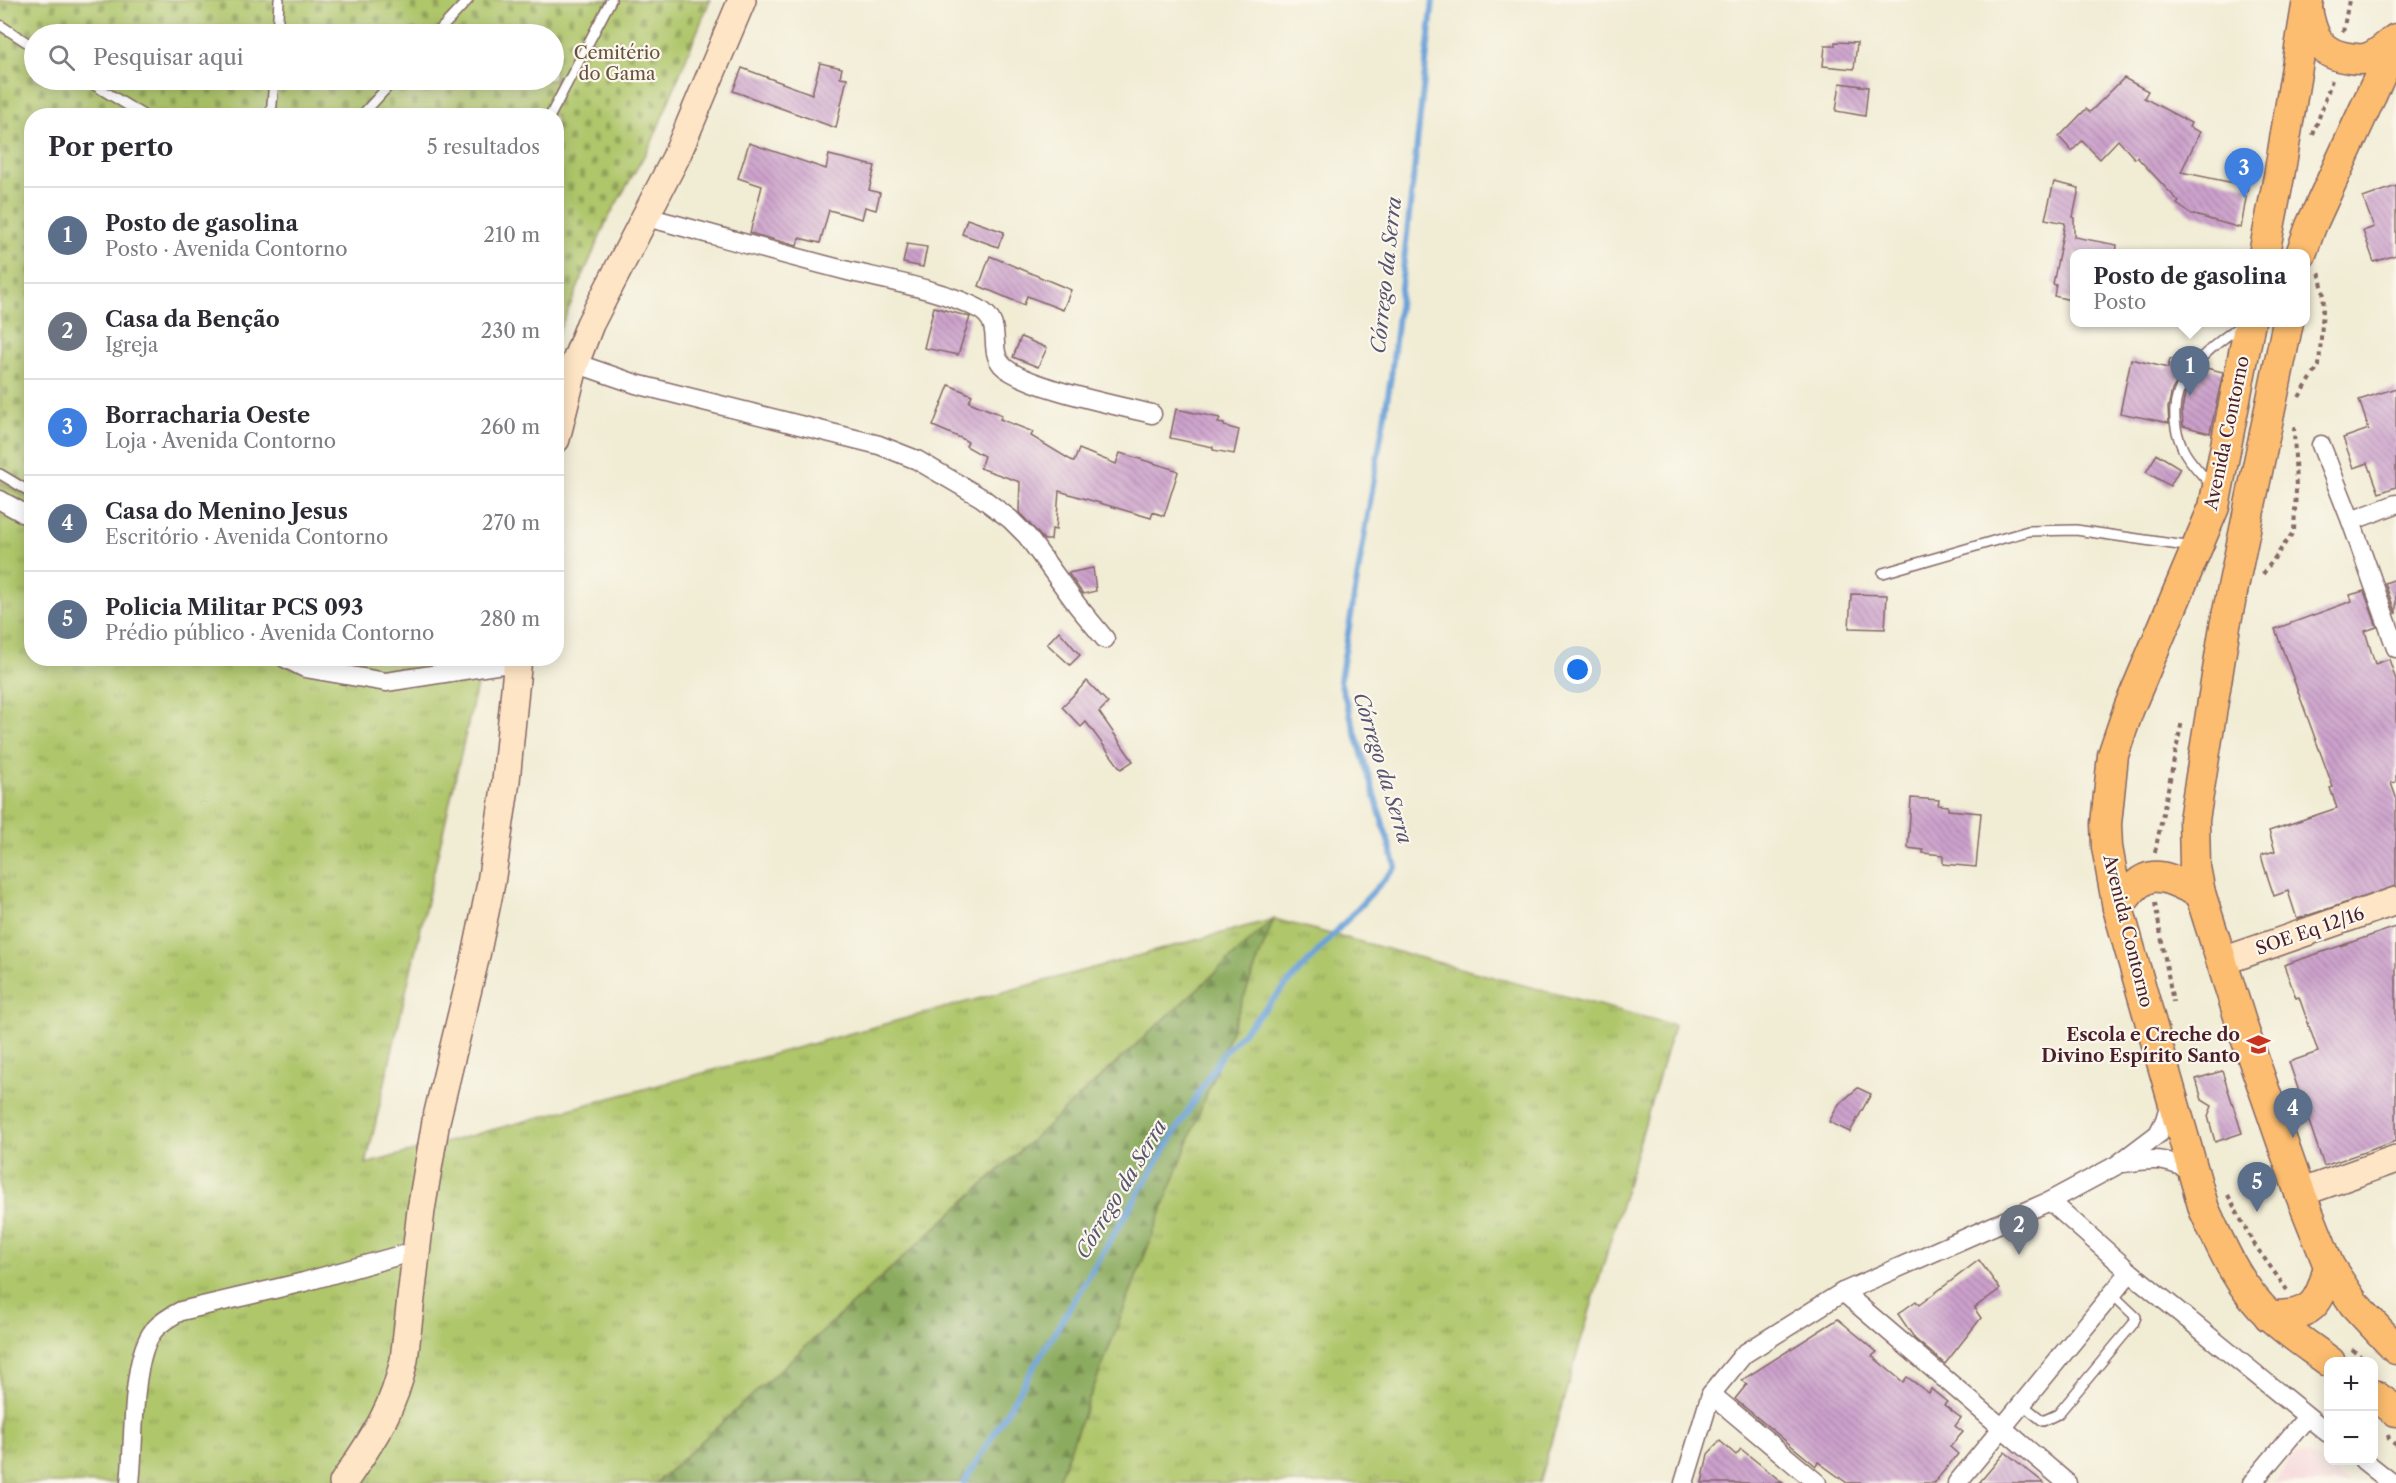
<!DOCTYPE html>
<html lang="pt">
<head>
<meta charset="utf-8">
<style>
  :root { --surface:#fff; --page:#f2f2f3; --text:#2b2b33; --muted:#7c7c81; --line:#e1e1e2; --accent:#0f766e }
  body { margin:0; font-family:"Libre Caslon Text",serif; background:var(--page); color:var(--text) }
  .controls { position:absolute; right:18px; bottom:18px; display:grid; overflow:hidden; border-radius:12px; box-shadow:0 3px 15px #0003 }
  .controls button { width:54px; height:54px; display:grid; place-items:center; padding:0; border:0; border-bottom:2px solid var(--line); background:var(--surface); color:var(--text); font:30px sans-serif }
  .you { position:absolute; left:1578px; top:670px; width:21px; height:21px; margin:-15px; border:4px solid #fff; border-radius:50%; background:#1a73e8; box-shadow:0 0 0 9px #1a73e833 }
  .badge { display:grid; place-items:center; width:39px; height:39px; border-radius:50%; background:var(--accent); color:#fff; font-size:20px; font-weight:700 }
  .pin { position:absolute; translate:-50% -50px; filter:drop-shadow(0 2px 3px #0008) }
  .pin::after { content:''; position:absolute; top:32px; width:21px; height:18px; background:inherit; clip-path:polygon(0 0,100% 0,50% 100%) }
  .popup { position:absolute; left:2070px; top:249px; width:240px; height:78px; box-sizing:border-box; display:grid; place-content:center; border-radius:12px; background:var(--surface); filter:drop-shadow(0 2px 4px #0005); font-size:20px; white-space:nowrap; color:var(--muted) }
  .popup b { font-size:22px; color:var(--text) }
  .popup::after { content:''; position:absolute; left:50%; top:100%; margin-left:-12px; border:12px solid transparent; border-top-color:var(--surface) }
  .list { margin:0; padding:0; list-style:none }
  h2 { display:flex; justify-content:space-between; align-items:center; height:78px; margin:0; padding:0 24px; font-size:26px }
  h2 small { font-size:20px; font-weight:400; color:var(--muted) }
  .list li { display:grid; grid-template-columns:39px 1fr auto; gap:18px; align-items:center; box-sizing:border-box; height:96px; padding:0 24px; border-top:2px solid var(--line) }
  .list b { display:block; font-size:22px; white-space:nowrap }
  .list p { margin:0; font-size:20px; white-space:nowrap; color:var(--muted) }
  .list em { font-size:20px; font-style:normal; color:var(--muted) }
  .icon { flex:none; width:33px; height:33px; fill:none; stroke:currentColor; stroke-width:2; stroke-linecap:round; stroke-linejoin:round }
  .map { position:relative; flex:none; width:2396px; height:1483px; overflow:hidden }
  .search { position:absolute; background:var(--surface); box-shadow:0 3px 15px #0003; left:24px; top:24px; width:540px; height:66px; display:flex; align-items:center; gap:15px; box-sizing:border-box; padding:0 21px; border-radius:33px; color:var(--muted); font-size:22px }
  .panel { position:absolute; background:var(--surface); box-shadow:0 3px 15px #0003; left:24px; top:108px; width:540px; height:558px; border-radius:24px }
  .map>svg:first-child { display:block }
</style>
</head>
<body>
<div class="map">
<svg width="2396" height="1483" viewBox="0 0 2396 1483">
  <defs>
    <pattern id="grass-tufts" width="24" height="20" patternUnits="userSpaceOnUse" patternTransform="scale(1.5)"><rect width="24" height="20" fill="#afc66b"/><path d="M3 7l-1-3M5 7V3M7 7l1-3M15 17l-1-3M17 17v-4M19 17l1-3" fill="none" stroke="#90a058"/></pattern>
    <pattern id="forest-firs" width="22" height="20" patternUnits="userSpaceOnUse" patternTransform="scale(1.5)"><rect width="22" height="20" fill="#8bab5f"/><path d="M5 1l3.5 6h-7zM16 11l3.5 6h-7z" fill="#748b4f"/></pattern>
    <pattern id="cemetery-stones" width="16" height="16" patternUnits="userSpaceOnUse" patternTransform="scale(1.5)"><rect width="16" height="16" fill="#afc66b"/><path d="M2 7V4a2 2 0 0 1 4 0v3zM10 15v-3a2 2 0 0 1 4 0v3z" fill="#90a058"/></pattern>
    <pattern id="building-back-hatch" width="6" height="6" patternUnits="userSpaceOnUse" patternTransform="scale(1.5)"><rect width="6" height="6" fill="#cca1cc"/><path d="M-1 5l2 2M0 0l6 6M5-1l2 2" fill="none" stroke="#a883a6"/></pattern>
  </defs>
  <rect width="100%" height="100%" fill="#fbf7ec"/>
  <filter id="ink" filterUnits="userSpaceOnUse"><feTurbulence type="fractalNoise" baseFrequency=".0167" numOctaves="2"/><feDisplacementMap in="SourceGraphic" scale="12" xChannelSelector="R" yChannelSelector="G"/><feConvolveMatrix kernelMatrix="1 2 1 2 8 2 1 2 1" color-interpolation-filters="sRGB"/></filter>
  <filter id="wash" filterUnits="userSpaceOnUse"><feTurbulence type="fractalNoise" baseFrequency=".008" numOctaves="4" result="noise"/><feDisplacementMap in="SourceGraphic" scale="24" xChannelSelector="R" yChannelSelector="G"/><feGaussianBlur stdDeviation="1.35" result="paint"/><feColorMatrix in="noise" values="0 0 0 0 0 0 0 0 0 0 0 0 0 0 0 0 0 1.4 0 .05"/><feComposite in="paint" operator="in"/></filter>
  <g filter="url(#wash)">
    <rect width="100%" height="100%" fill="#f1ecd4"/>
    <path fill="#f6cfd8" d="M2295,1454L2311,1455L2348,1483H2273Z"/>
    <path fill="url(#grass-tufts)" stroke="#7c724b" stroke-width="1.5" d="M0,482L31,500L32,658L483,659L366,1164L1274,919L1674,1025L1539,1483H1057L1273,920L656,1483H0Z"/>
    <path fill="url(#forest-firs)" stroke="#6a6545" stroke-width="1.5" d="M1274,919L1057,1483H656Z"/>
    <path fill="url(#cemetery-stones)" stroke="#7c724b" stroke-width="1.5" fill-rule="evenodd" d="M0,0H710L652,142L607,220L557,336L556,116H32L31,500L0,482ZM34,34H554V80H34Z"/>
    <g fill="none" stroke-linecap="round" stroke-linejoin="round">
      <path stroke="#6aa1d8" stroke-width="6" d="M964,1483L1221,1056L1396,867L1340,681L1391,377L1433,0"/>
    </g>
    <g id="blocks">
      <g fill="url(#building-back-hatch)">
        <path d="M1835,42L1857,43L1854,69L1823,66L1825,46H1835Z"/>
        <path d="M820,63L842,68L840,77L847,78L836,128L733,91L742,68L812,94Z"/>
        <path d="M2124,78L2148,91L2144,98L2191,123L2189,127L2200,132L2181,172L2248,186L2241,228L2191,214L2177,204L2179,202L2137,157L2135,159L2118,140L2100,159L2082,141L2072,151L2059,137L2086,109L2090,112Z"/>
        <path d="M1840,83L1868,87L1865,116L1836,111Z"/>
        <path d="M749,143L826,169L829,155L875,166L869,190L880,193L876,210L865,207L862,219L829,210L820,243L799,238L797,246L750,233L762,186L738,178Z"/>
        <path d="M2054,182L2079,188L2073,217L2074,218V237L2117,245L2116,254H2074V301L2054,296L2056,285L2053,284L2065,223L2045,219Z"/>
        <path d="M2396,186V255L2374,262L2363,231L2374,227L2363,198Z"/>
        <path d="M967,219L1004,232L998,247L962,234Z"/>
        <path d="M907,244L927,247L923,267L903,263Z"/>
        <path d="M990,256L1071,290L1063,310L1027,296L1024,305L979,286Z"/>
        <path d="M934,307L970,317L958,355L924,348Z"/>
        <path d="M1021,337L1047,348L1038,367L1013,357Z"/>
        <path d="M2131,359L2168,368L2170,359L2188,364L2172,390L2168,408L2169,423L2120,413Z"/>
        <path d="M2202,367L2223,372L2210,433L2183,426L2182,410L2185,394Z"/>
        <path d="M949,385L972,395L969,402L1002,415L1000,419L1033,432L1031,436L1074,462L1079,449L1116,464L1120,453L1176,470L1178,472L1164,516L1153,512L1151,518L1059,491L1056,530L1052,529L1051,540H1044L1019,512L1020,482L980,468L984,456L966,446L968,442L963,439L933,426Z"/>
        <path d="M2396,388V487L2379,493L2368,463L2354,468L2343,438L2369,429L2359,400Z"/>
        <path d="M1176,409L1220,418L1218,423L1224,424V426L1239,430L1234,454L1213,450V447L1170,438Z"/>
        <path d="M2157,454L2180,468L2170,486L2146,472Z"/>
        <path d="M1093,568L1096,591L1083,594L1068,573Z"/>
        <path d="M2396,579V614L2385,583Z"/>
        <path d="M2364,591L2377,627L2365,631L2375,664L2389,659L2396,680V782L2391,783L2396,797V886L2297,919L2288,891L2274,896L2264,866L2261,855L2275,851L2269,831L2337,808L2330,788L2333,787L2275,629L2352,601L2350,595Z"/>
        <path d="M1851,594L1887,595L1885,629L1849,628Z"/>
        <path d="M1059,631L1080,655L1070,665L1047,644Z"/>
        <path d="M1087,681L1108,703L1099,712L1133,761L1121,769L1086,722L1081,727L1062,707Z"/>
        <path d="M1911,798L1939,800L1938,805L1948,806V810L1981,813L1976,867L1943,864V855L1923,853V850L1908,848Z"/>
        <path d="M2396,927V1141L2324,1166L2289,1062L2318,1052L2299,997L2296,998L2284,965Z"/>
        <path d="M2222,1071L2242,1133L2215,1142L2208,1116L2212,1106L2202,1100L2196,1079Z"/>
        <path d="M1858,1088L1871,1094L1850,1132L1829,1122L1839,1104Z"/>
        <path d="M1979,1260L2000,1289L1974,1308L1981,1318L1945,1364L1915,1339L1898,1314L1916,1301L1919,1305Z"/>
        <path d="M1838,1319L1877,1352L1872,1356L1903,1382L1907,1377L1929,1393L1931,1389L1947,1402L1944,1405L1961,1418L1955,1426L1963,1432L1950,1447L1958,1454L1934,1483H1847L1818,1462L1816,1466L1735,1399L1747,1384L1742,1380Z"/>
        <path d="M1720,1441L1736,1455L1741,1449L1783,1483H1702L1708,1454Z"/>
        <path d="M2005,1452L2044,1483H1979Z"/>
      </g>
    </g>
  </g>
  <g filter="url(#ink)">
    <use href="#blocks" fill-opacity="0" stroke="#846766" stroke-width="1.5"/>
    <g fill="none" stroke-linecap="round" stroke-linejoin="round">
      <defs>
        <g id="lane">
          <path d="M0,25L34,47"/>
          <path d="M277,34L279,0"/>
          <path d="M436,34L468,0"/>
          <path d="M86,80L145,116"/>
          <path d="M271,116L274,80"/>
          <path d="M361,116L394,80"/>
          <path d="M550,116L611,0"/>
          <path d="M0,474L32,493"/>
          <path d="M2212,486C2203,475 2189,462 2183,449C2156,391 2199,355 2243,324"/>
          <path d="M1883,573L2028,531L2076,530L2193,547"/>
          <path d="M2023,1405L2043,1421L2058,1414L2133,1324L2136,1317L2113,1295"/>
        </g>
        <g id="street">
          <path d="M647,217C714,235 781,254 848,271C886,280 946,291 979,309C1005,324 987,348 1002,365C1023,387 1120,406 1152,414"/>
          <path d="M575,363L636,384L879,445L917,460L982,498L1010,519L1027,536L1077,605L1105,639"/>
          <path d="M2321,445L2351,521L2396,648"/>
          <path d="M0,500L32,518"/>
          <path d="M2351,521L2396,504"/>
          <path d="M285,658L305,668L386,682L517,662"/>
          <path d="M2124,1163C2155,1158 2162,1158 2191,1170"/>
          <path d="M2050,1201L2130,1272L2328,1433"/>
          <path d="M1843,1292L2067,1483"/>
          <path d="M1711,1394L1817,1483"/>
          <path d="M2363,1460L2392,1483"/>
          <path d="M130,1483C135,1443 130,1359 154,1330C162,1321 171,1316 181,1311L304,1282L415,1251"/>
          <path d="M1684,1483L1711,1394L1744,1354L1843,1292L2050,1201L2117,1165L2158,1134L2165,1120L2171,1099"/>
          <path d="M1957,1483L2130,1272"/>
          <path d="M2252,1483L2307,1417"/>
        </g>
        <g id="secondary">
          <path d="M556,439L575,363L590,324L676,157L742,0"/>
          <path d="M2223,961L2396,901"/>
          <path d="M2300,1193L2396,1159"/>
          <path d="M343,1483C372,1440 393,1412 404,1360L421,1210L436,1121L477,951L491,883L506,781L518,658"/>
        </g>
        <g id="primary">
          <path d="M2307,9C2312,37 2319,54 2349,58C2355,59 2363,60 2368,58C2378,55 2388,45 2396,39"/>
          <path d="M2264,254L2279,176L2308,0"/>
          <path d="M2301,254L2311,226L2396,41"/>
          <path d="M2250,322L2214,507L2129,708L2113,755L2106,824L2107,847L2118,908L2204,1209C2221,1246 2239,1288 2270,1316C2288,1333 2310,1347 2330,1362"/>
          <path d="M2288,322L2225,626L2194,820L2195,867L2200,893L2244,1032L2300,1193L2329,1266L2354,1304L2396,1349"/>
          <path d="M2118,908C2146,865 2159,873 2200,893"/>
          <path d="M2269,1316C2311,1317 2320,1305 2329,1266"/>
          <path d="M2374,1395L2396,1411"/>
        </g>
      </defs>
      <use href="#lane" stroke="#846766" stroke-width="12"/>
      <use href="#street" stroke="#846766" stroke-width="21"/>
      <use href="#secondary" stroke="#846766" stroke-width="30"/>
      <use href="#primary" stroke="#846766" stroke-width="33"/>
      <g stroke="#846766" stroke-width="4" stroke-dasharray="4.5 4.5" stroke-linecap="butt">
        <path d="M2343,32L2349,0"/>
        <path d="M2313,135L2332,80"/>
        <path d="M2299,397L2319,366L2324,296L2319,271"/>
        <path d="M2263,574L2294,531L2296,490L2294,427"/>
        <path d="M2155,852L2182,721"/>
        <path d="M2155,903L2173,1002"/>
        <path d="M2228,1195L2252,1241L2287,1290"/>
        <path d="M2352,1349L2368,1362"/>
        <path d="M2388,1435L2389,1439L2396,1445"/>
      </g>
      <use href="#lane" stroke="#fff" stroke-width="9"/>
      <use href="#street" stroke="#fff" stroke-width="18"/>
      <use href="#secondary" stroke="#fee5c5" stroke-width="27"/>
      <use href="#primary" stroke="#fcbd6f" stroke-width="30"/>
    </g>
  </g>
  <defs>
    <symbol id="school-bare" viewBox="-9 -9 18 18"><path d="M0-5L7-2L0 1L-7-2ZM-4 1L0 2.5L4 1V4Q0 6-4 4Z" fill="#c8321e" stroke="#fbf7ec" stroke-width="2.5" paint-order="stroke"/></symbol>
  </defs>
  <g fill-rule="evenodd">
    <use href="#school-bare" x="2242" y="1028" width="33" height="33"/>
  </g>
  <g text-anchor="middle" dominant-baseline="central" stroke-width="4.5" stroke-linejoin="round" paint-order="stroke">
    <g font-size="18" fill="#68513e" stroke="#fbf7ec">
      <text x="617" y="53">Cemitério<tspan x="617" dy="21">do Gama</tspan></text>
    </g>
    <g font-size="18" fill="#4a1f2b" stroke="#fbf7ec">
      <text transform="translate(2227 433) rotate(-78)">Avenida Contorno</text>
      <text transform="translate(2128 931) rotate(76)">Avenida Contorno</text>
      <text transform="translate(2310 931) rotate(-19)">SOE Eq 12/16</text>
    </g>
    <g font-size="18" font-weight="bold" fill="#4a1f2b" stroke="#fbf7ec" text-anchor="end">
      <text x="2240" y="1035">Escola e Creche do<tspan x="2240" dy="21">Divino Espírito Santo</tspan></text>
    </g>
    <g font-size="20" font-style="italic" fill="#575370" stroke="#fbf7ec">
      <text transform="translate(1386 275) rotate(-84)">Córrego da Serra</text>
      <text transform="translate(1383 768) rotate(73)">Córrego da Serra</text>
      <text transform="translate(1121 1189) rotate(-59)">Córrego da Serra</text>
    </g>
  </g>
</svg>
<div class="controls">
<button>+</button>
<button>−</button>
</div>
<div class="you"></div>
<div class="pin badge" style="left:2190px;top:396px;background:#5c6f8a">1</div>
<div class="popup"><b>Posto de gasolina</b>Posto</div>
<div class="pin badge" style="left:2019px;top:1255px;background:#6b7280">2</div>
<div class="pin badge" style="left:2244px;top:198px;background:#3f7fe0">3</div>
<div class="pin badge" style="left:2293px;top:1138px;background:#5c6f8a">4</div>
<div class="pin badge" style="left:2257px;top:1212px;background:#5c6f8a">5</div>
<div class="search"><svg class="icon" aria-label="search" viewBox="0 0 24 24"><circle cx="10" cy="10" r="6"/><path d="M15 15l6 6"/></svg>Pesquisar aqui</div>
<section class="panel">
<h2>Por perto<small>5 resultados</small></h2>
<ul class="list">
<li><span class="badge" style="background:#5c6f8a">1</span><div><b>Posto de gasolina</b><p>Posto · Avenida Contorno</p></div><em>210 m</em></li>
<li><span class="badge" style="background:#6b7280">2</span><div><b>Casa da Benção</b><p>Igreja</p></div><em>230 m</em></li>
<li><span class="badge" style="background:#3f7fe0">3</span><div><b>Borracharia Oeste</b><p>Loja · Avenida Contorno</p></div><em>260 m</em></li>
<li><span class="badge" style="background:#5c6f8a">4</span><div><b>Casa do Menino Jesus</b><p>Escritório · Avenida Contorno</p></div><em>270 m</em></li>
<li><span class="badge" style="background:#5c6f8a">5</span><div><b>Policia Militar PCS 093</b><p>Prédio público · Avenida Contorno</p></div><em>280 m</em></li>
</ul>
</section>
</div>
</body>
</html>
